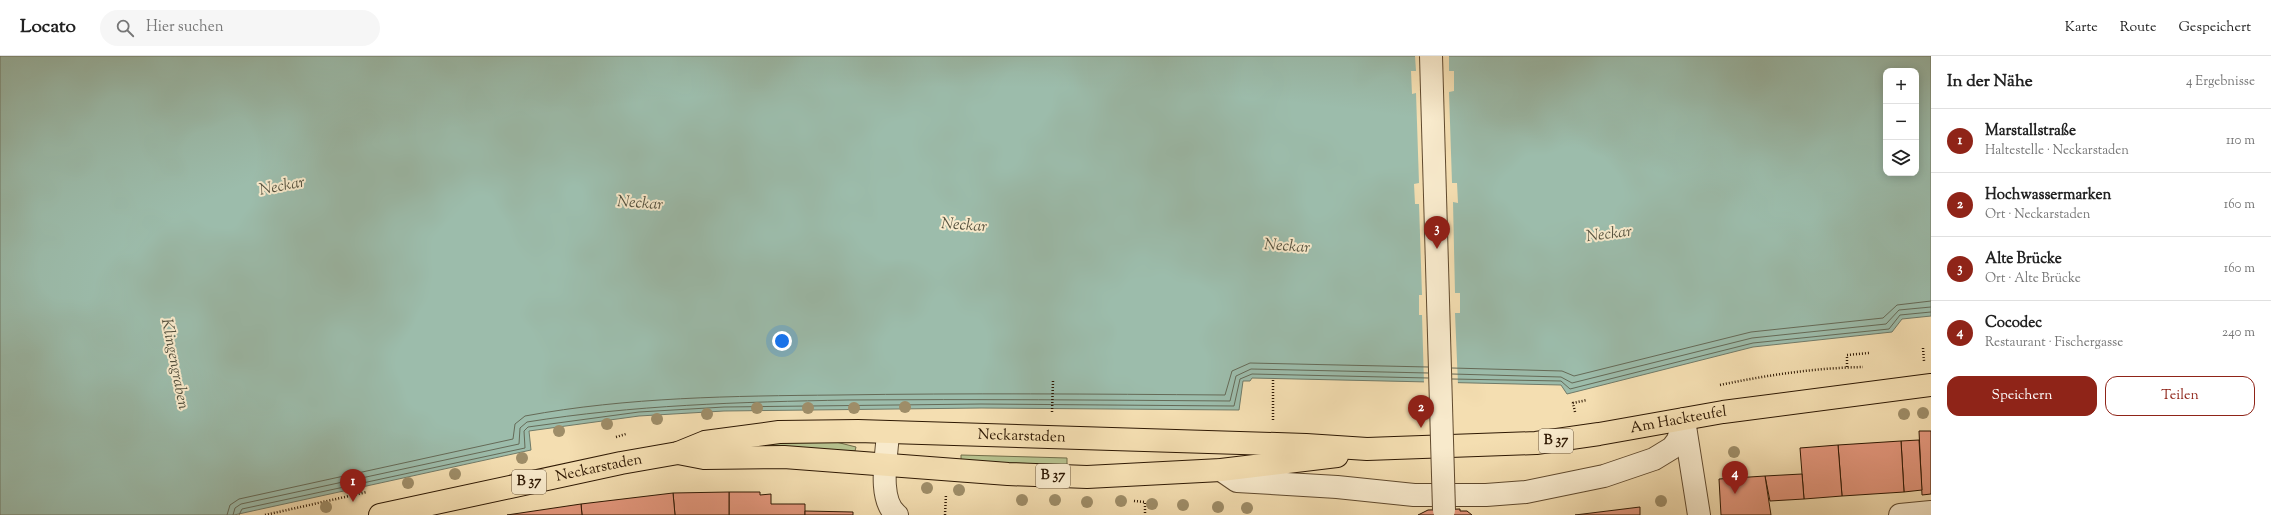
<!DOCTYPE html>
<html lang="de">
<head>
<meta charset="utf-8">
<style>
  :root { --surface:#fff; --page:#f6f6f6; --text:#222; --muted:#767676; --line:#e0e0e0; --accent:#8f2418 }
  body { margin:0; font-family:"Sorts Mill Goudy",serif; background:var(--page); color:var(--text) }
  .controls { position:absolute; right:12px; top:12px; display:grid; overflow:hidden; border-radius:8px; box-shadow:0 2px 10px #0003 }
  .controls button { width:36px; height:36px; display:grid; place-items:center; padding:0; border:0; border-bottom:1px solid var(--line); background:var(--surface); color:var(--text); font:20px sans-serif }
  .you { position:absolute; left:782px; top:285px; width:14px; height:14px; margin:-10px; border:3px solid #fff; border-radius:50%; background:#1a73e8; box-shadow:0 0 0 6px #1a73e833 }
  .badge { display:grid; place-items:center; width:26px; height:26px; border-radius:50%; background:var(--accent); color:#fff; font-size:13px; font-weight:700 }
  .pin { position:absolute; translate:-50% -33px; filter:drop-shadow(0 1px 2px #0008) }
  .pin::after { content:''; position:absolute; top:21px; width:14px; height:12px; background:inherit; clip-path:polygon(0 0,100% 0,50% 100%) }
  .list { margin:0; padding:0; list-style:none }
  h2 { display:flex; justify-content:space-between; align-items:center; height:52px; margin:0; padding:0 16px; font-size:17px }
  h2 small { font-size:13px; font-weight:400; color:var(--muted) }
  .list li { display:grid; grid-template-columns:26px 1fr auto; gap:12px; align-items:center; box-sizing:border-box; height:64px; padding:0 16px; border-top:1px solid var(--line) }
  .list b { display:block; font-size:15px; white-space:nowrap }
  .list p { margin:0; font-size:13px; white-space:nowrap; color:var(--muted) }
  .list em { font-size:13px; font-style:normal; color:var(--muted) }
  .actions { display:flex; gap:8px; padding:12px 16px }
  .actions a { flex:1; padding:9px 0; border:1px solid var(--accent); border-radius:12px; text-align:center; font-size:14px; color:var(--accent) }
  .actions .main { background:var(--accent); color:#fff }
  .icon { flex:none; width:22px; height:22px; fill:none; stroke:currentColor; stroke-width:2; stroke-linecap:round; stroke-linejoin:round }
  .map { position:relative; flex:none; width:1931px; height:459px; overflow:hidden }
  header { display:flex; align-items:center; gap:24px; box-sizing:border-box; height:56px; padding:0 20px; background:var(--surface); border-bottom:1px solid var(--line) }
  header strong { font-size:19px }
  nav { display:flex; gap:22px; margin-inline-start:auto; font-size:14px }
  .search { width:280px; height:36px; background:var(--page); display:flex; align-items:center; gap:10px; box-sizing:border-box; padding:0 14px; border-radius:22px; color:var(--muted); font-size:15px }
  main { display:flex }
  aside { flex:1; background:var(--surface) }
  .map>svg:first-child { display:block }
</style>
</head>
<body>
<header>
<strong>Locato</strong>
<div class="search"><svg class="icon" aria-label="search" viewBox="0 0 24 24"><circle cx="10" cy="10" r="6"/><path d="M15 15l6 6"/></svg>Hier suchen</div>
<nav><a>Karte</a><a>Route</a><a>Gespeichert</a></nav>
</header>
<main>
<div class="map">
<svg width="1931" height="459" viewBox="0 0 1931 459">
  <rect width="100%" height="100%" fill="#f4deb1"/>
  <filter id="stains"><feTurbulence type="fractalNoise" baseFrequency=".005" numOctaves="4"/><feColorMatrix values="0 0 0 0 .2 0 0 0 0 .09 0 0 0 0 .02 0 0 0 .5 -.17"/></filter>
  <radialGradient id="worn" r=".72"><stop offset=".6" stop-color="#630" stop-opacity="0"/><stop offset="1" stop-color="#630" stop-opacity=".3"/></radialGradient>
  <g fill="#b6c28f" stroke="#726d49">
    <path d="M832,385L856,391L855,395L750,392V388Z"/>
    <path d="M961,399L1067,402V409L961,405Z"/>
  </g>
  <path fill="#9cbcab" stroke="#707a68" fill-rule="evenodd" d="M0,0H1931V260L1902,263L1892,276L1753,291L1567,338L1561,329L1252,322L1250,325H1243L1239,354L981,352L724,355L639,360L529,375L531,394L234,459H0ZM1886,15H1916V117H1886Z"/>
  <path fill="#f4deb1" d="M1415,0H1449V15H1454V35L1449,36L1452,127H1457L1458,147L1453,146L1455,237H1460V257H1455L1458,329L1424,328L1422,259H1419V239H1422L1419,148H1415L1414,128L1419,127L1416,37L1412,38L1411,15H1416Z"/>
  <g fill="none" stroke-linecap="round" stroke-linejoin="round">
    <g stroke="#656a57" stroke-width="1">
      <path d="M1452,312L1562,315L1574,320L1751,276L1883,262L1897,249L1931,245"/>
      <path d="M1452,318L1561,321L1572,327L1752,282L1886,268L1899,254L1931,251"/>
      <path d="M1452,323L1561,325L1570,333L1753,287L1889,273L1900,259L1931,256"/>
      <path d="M227,459L230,449L239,443L513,383L515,368L525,360C628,341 733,340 837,339C966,337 1095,338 1225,339L1232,315L1250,307L1428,311"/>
      <path d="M233,459L235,452L241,448L519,388L520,372L527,366C633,349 740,346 848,344C975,343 1102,344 1230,345L1236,320L1251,313L1428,317"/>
      <path d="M239,459L242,453L525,392L524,375L528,371L639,356L724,351L981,348L1234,350L1240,323L1252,318L1428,322"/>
    </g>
  </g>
  <g fill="#e4977d" stroke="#2e1803">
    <path d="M1919,375H1931V438L1922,439Z"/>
    <path d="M1919,384L1922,434L1904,436L1901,385Z"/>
    <path d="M1901,385L1904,436L1842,440L1838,389Z"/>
    <path d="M1838,389L1842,440L1804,443L1800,392Z"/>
    <path d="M1802,418L1804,443L1770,445L1765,420Z"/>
    <path d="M1765,420L1771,459H1721L1719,423Z"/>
    <path d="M729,436H760V439L771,438V448H805V459H729Z"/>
    <path d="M729,436V459H675L673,437Z"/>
    <path d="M673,437L675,459H582L581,448Z"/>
    <path d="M581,448L582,459H507Z"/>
    <path d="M1640,451V459H1575Z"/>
    <path d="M1460,453V455H1467L1472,459H1418L1428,454Z"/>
    <path d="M805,455L853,456V459H805Z"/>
  </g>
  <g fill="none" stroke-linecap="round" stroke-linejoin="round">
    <defs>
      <g id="minor">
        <path d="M1684,364L1699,459"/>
        <path d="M888,377C887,398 877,444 897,459"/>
        <path d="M1221,414L1237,425L1337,431L1414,439H1486L1526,436L1604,420L1654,403L1672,392L1678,384L1684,363"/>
        <path d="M1900,459L1931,456"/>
      </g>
      <g id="major">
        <path d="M678,397L704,402L784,401L1008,418L1087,421L1221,414L1337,400"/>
        <path id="s1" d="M380,459L621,407L678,397L705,386L779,376L858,375L1306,389L1367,393L1536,387L1599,378L1723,356L1931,329"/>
      </g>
    </defs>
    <use href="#minor" stroke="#604a2e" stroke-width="24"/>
    <use href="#major" stroke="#2e1803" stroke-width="24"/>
    <g stroke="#2e1803" stroke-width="2.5" stroke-dasharray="1 2" stroke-linecap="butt">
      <path d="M1923,292L1924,305"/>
      <path d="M1847,311V299L1869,297"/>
      <path d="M1720,329C1767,319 1815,312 1863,311"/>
      <path d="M1052,356L1053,325"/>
      <path d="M1575,356L1573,347L1587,344"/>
      <path d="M1273,364V322"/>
      <path d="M616,381L626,378"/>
      <path d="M1134,445L1145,446V459"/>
      <path d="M265,459L367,436"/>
      <path d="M945,459L946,438"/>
    </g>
    <use href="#minor" stroke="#f8eacc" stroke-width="22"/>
    <use href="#major" stroke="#f4deb1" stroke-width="22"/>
    <defs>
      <path id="minor-bridge" d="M1431,0L1444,454"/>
    </defs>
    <use href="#minor-bridge" stroke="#604a2e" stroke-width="24" stroke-linecap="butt"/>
    <use href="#minor-bridge" stroke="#f8eacc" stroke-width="22"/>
  </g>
  <g fill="#9e8d68">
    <circle cx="905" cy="351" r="6"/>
    <circle cx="757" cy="352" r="6"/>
    <circle cx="808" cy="352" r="6"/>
    <circle cx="854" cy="352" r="6"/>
    <circle cx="1923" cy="357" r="6"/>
    <circle cx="707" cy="358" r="6"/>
    <circle cx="1904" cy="358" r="6"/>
    <circle cx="657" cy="363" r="6"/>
    <circle cx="607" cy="368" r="6"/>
    <circle cx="559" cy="375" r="6"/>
    <circle cx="1734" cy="396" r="6"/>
    <circle cx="522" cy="402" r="6"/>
    <circle cx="455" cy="418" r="6"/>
    <circle cx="408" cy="427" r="6"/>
    <circle cx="927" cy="432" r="6"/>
    <circle cx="959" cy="434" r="6"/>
    <circle cx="1022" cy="444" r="6"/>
    <circle cx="1055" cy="444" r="6"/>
    <circle cx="1121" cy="445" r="6"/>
    <circle cx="1661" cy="445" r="6"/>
    <circle cx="1087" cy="446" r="6"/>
    <circle cx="1152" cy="448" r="6"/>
    <circle cx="1183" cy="449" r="6"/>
    <circle cx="326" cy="451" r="6"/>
    <circle cx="1218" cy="451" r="6"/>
    <circle cx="1247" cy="452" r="6"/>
  </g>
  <g text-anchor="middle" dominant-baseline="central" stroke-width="4" stroke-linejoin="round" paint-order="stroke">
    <g fill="#f8eacc" stroke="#6b573f" stroke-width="1">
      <rect x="1539" y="373" width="34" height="24" rx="3"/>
      <rect x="1036" y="408" width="34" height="24" rx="3"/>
      <rect x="512" y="414" width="34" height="24" rx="3"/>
    </g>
    <g font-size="14" font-weight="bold" fill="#2e1803">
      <text x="1556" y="385">B 37</text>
      <text x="1053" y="420">B 37</text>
      <text x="529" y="426">B 37</text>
    </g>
    <g font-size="15" fill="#2e1803" stroke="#f8eacc">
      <text stroke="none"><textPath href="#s1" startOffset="1310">Am Hackteufel</textPath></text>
      <text stroke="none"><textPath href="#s1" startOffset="651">Neckarstaden</textPath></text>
      <text stroke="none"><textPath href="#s1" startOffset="224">Neckarstaden</textPath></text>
    </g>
    <g font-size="16" font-style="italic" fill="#54513e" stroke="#f8eacc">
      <text transform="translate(282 131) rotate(-11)">Neckar</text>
      <text transform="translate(640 148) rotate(4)">Neckar</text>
      <text transform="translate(964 170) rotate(4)">Neckar</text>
      <text transform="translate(1609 179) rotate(-7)">Neckar</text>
      <text transform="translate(1287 191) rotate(4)">Neckar</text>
      <text transform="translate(174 308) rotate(79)">Klingengraben</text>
    </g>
  </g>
  <rect width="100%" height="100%" filter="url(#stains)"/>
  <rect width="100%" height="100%" fill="url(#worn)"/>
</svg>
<div class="controls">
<button>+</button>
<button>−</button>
<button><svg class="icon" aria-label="layers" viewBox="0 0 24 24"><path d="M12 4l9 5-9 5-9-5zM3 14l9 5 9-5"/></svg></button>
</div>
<div class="you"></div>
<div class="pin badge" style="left:353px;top:446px">1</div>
<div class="pin badge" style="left:1421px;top:372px">2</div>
<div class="pin badge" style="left:1437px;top:193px">3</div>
<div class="pin badge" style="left:1735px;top:438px">4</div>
</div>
<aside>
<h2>In der Nähe<small>4 Ergebnisse</small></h2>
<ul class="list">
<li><span class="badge">1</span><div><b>Marstallstraße</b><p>Haltestelle · Neckarstaden</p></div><em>110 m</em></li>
<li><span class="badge">2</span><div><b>Hochwassermarken</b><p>Ort · Neckarstaden</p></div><em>160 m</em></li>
<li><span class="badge">3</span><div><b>Alte Brücke</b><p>Ort · Alte Brücke</p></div><em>160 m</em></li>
<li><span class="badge">4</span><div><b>Cocodec</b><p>Restaurant · Fischergasse</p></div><em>240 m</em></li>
</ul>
<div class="actions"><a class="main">Speichern</a><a>Teilen</a></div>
</aside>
</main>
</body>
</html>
